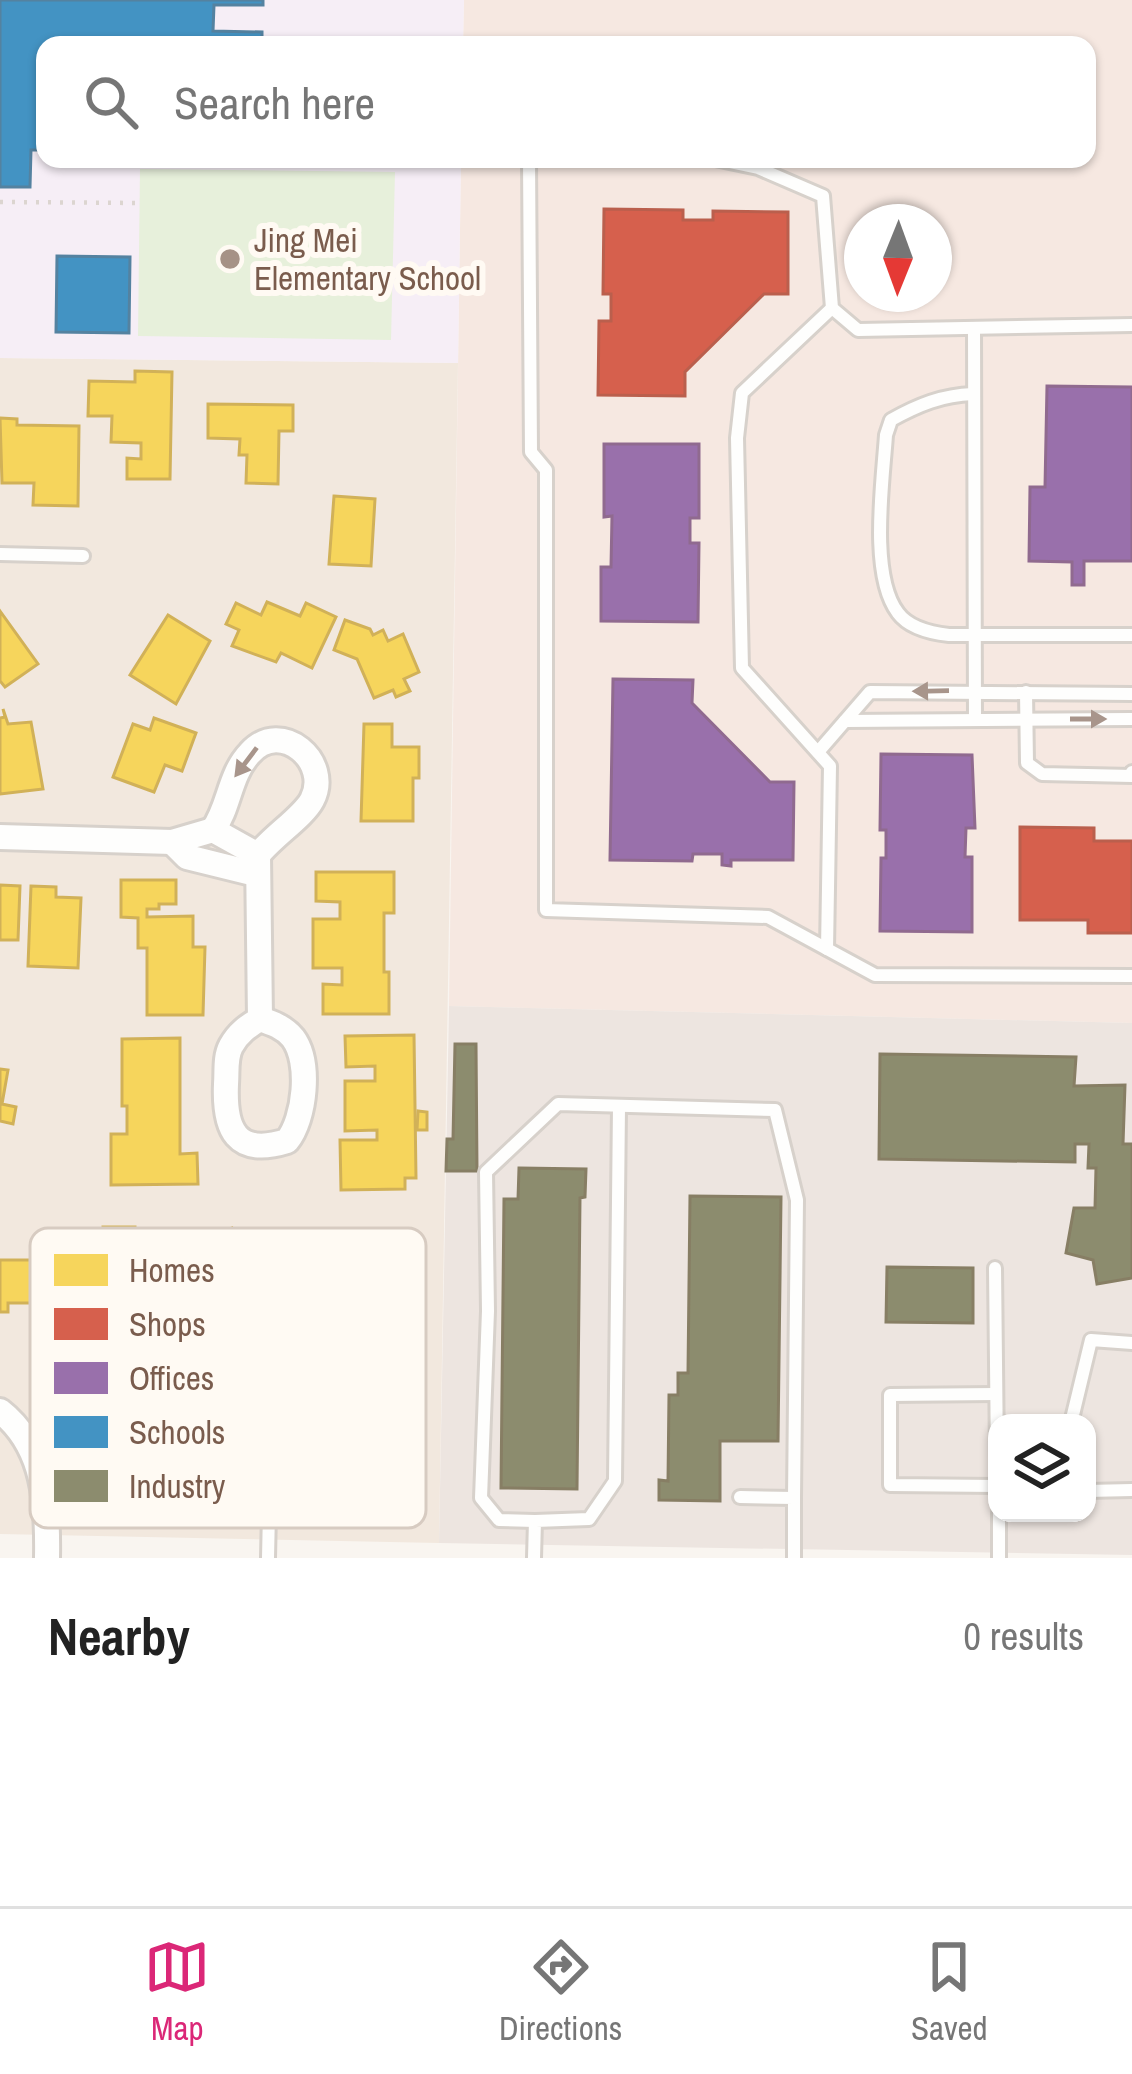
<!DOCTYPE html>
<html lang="en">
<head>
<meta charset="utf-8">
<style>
  :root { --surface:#fff; --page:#f6f6f6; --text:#222; --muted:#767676; --line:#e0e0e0; --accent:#db2777 }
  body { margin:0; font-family:"Archivo Narrow",sans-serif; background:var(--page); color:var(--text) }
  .controls { position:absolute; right:36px; bottom:36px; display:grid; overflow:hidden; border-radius:24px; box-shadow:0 3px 9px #0004 }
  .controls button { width:108px; height:108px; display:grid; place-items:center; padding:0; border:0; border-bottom:3px solid var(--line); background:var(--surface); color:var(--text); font:60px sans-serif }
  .compass { position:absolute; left:844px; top:204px; width:108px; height:108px; border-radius:50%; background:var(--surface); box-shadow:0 3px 9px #0004; rotate:181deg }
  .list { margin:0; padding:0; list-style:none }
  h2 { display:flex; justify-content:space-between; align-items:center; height:156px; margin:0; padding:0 48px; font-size:51px }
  h2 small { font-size:39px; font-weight:400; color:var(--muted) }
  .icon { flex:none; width:66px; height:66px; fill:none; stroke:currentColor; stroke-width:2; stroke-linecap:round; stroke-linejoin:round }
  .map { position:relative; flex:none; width:1132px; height:1558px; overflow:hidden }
  .search { position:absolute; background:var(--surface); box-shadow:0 3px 9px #0004; left:36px; right:36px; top:36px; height:132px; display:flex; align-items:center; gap:30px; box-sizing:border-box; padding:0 42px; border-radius:24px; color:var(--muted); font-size:45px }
  .sheet { height:348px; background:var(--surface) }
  nav { display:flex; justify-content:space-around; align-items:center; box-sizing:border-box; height:168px; border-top:3px solid var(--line); background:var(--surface); font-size:33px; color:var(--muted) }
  nav a { display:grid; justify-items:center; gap:6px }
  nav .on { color:var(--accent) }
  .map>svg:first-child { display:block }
</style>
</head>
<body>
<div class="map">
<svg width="1132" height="1558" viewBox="0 0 1132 1558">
  <rect width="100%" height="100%" fill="#f9f5f0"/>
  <path fill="#f2e8de" d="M0,358L458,363L439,1543L0,1534Z"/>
  <path fill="#f6e8e1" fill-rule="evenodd" d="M464,0H1132V1023L449,1006L461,159H1087V45H463ZM862,222H934V294H862Z"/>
  <path fill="#ede5e0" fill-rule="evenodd" d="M449,1006L1132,1023V1555L439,1543ZM997,1423H1087V1513H997Z"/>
  <path fill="#f6eef6" d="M0,0H464L463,45H45V159H461L458,363L0,358Z"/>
  <path fill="#e7f0db" d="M140,169L395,172L391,340L138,336Z"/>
  <g fill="#f6d55c" stroke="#d1b158" stroke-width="3">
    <path d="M135,371L172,372L170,479H127V458L141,459V443L111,442L112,416H88L89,381L135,382Z"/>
    <path d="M208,404L293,405V431H279L278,484L246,483L247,455H239L240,439L208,438Z"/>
    <path d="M0,418L17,419V425L79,426L78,506L33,505L34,483H2Z"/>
    <path d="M334,496L375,499L371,566L329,564Z"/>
    <path d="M267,602L300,616L306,603L336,617L312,668L281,653L276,662L232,646L239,630L226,624L236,603L261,615Z"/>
    <path d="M0,611L38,664L5,687L0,681Z"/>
    <path d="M168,615L210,641L176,704L130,675Z"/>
    <path d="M345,620L370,629L373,635L383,630L388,641L403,634L419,672L404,679L410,691L396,697L393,690L374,698L357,659L334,650Z"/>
    <path d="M3,709L8,724L31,722L43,789L0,794V718L5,717Z"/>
    <path d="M154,718L196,733L182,771L165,765L154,792L113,777L133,724L150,730Z"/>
    <path d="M364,724H392V747H419V778H413V821H361Z"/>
    <path d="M316,872H394V913H384V972H389V1014H323V984L342,985V968H313V919H340V902L316,901Z"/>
    <path d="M121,880H176V904H159V909H147V917L193,916V947H205L203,1015H147V948H138V918L121,917Z"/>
    <path d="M0,885L20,886L18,940H0Z"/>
    <path d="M31,886L56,887V897L81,898L78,968L28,966Z"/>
    <path d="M414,1035L416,1178H405V1189L341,1190L340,1140H377V1130L345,1131V1081H375V1066L346,1067L345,1036Z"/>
    <path d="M180,1038V1154L197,1153L198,1184L111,1185V1134H127V1106H122V1039Z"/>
    <path d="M0,1069L8,1070L2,1104L16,1107L13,1124L0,1121Z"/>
    <path d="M418,1111L427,1112V1130H417Z"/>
    <path d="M103,1227H135V1304H105V1284H73V1246L103,1245Z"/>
    <path d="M232,1228L253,1276L199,1300L177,1252Z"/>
    <path d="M0,1260H37V1303H8V1312H0Z"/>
  </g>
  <g fill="#d6604d" stroke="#ba5f4d" stroke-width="3">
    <path d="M604,209L683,210V220H713V211L788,212V294H764L685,372V396L598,395L599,321H611V294H603Z"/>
    <path d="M1020,827L1094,828V841H1132V933H1088V920H1020Z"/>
  </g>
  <g fill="#9970ab" stroke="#906a8f" stroke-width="3">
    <path d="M1047,386L1132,387V561H1084V585H1072V562L1029,561L1030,487H1045Z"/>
    <path d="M604,444H699V518H690V543H699L698,622L601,621V567H611L612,516L604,517Z"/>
    <path d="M613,679L693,680L692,703L770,782H794L793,860H731V866L722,865V854H693L692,861L610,860Z"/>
    <path d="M881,754L972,755L975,828H966L965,857H972V932L880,931L881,858H886V830H880Z"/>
  </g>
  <g fill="#4393c3" stroke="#5482a0" stroke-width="3">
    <path d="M0,0H263V5H214L213,31L262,32V45H45V137H38V150H31L30,187H0Z"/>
    <path d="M57,256L130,257L129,333L56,332Z"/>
  </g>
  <g fill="#8c8c6e" stroke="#877e64" stroke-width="3">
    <path d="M455,1044H476L477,1171H446L447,1139H453Z"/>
    <path d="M880,1054L1076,1057L1074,1086L1125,1085L1123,1144H1132V1278L1097,1284L1093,1260L1066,1253L1074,1208H1095L1096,1168H1088L1089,1144H1075V1162L879,1159Z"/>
    <path d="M519,1168L586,1169L585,1197L580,1198L577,1489L501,1488L504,1199H518Z"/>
    <path d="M690,1196L781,1197L778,1441H720V1501L659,1500V1480L668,1481L669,1395H678V1373H688Z"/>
    <path d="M887,1267L973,1268V1323L886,1322Z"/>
  </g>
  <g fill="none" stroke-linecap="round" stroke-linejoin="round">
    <defs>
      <g id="lane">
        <path d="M529,159L531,452L546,470V910L768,917L875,975L1132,976"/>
        <path d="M715,159L758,168L823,196L832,308L858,330L1132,325"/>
        <path d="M974,328L975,720"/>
        <path d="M973,394C942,395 918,405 891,420L886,435C883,481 869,575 898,613C909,628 931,633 949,635H1132"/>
        <path d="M0,554L83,556"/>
        <path d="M1026,692L1027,763L1042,774L1132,776V772"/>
        <path d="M845,721L1132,719"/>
        <path d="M818,752L870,692L1132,694"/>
        <path d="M827,949L830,766L742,668L737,438L742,393L832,308"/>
        <path d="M995,1268L997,1457"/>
        <path d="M996,1394L890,1395V1485L997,1486"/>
        <path d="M1071,1423L1091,1340L1132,1343"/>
        <path d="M1087,1491L1132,1490"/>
        <path d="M740,1497L794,1498V1558"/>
        <path d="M999,1513V1558"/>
        <path d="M535,1521L499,1520L481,1498L488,1311L486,1172L558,1104L775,1110L797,1200L794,1498"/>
        <path d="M268,1558L269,1512L286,1497L293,1476L291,1354L218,1355L219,1482L229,1496L269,1512"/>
        <path d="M534,1558L535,1521L589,1519L615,1481L619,1107"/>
      </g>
      <g id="street">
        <path d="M213,830C230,806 229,775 250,753C281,718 332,762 312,800C303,817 273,836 258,855"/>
        <path d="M0,837L172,842L213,830L258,855"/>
        <path d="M172,842L187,857L256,874"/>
        <path d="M258,855L260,1019"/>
        <path d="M260,1019C272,1023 284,1027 293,1038C311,1062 305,1119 287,1141C236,1157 224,1130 226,1084C227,1071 225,1057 231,1046C238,1033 248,1026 260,1019Z"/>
        <path d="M0,1411C45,1446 48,1505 47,1558"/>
      </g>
    </defs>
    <use href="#lane" stroke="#d7d1cb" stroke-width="18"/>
    <use href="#street" stroke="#d7d1cb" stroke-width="30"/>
    <path stroke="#dcd5d0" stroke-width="4.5" stroke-dasharray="3 9" stroke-linecap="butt" d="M0,202L140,203"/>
    <use href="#lane" stroke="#fefefd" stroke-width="12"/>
    <use href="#street" stroke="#fefefd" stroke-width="24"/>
  </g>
  <defs><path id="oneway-solid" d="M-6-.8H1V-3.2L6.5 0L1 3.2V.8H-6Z" transform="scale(3)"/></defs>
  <g fill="#a8958b">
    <use href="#oneway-solid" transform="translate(931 691) rotate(179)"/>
    <use href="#oneway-solid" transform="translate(1088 719)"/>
    <use href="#oneway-solid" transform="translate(246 762) rotate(127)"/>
  </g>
  <circle fill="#a69286" stroke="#fffaf3" stroke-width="4.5" cx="230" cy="259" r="12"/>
  <g text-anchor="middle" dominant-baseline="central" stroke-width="12" stroke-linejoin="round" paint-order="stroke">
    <g font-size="33" fill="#7a5c4d" stroke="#fffaf3" text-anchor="start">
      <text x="254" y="240">Jing Mei<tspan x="254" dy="38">Elementary School</tspan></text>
    </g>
  </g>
  <rect x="30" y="1228" width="396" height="300" rx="18" fill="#fffaf3" stroke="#d7cbc1" stroke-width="3"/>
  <rect x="54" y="1254" width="54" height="32" fill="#f6d55c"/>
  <rect x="54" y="1308" width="54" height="32" fill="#d6604d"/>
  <rect x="54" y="1362" width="54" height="32" fill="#9970ab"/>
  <rect x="54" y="1416" width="54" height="32" fill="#4393c3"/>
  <rect x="54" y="1470" width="54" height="32" fill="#8c8c6e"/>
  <g font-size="33" fill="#7a5c4d">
    <text x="129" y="1282">Homes</text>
    <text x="129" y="1336">Shops</text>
    <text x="129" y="1390">Offices</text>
    <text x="129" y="1444">Schools</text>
    <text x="129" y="1498">Industry</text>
  </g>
</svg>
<div class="controls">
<button><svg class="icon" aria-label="layers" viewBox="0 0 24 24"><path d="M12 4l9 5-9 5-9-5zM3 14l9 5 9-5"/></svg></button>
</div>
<svg class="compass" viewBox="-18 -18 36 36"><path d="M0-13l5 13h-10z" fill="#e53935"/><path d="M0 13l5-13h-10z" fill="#767676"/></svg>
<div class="search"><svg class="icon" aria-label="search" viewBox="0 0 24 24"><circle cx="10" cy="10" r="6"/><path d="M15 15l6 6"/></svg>Search here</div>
</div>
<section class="sheet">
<h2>Nearby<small>0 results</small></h2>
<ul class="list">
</ul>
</section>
<nav>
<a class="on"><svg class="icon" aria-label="map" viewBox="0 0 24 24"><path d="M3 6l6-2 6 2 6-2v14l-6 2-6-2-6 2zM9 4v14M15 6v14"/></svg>Map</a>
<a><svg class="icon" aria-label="directions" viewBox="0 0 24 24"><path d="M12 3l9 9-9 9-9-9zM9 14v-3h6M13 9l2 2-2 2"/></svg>Directions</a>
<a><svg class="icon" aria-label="saved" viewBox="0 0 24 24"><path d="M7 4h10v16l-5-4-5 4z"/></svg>Saved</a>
</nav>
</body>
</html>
